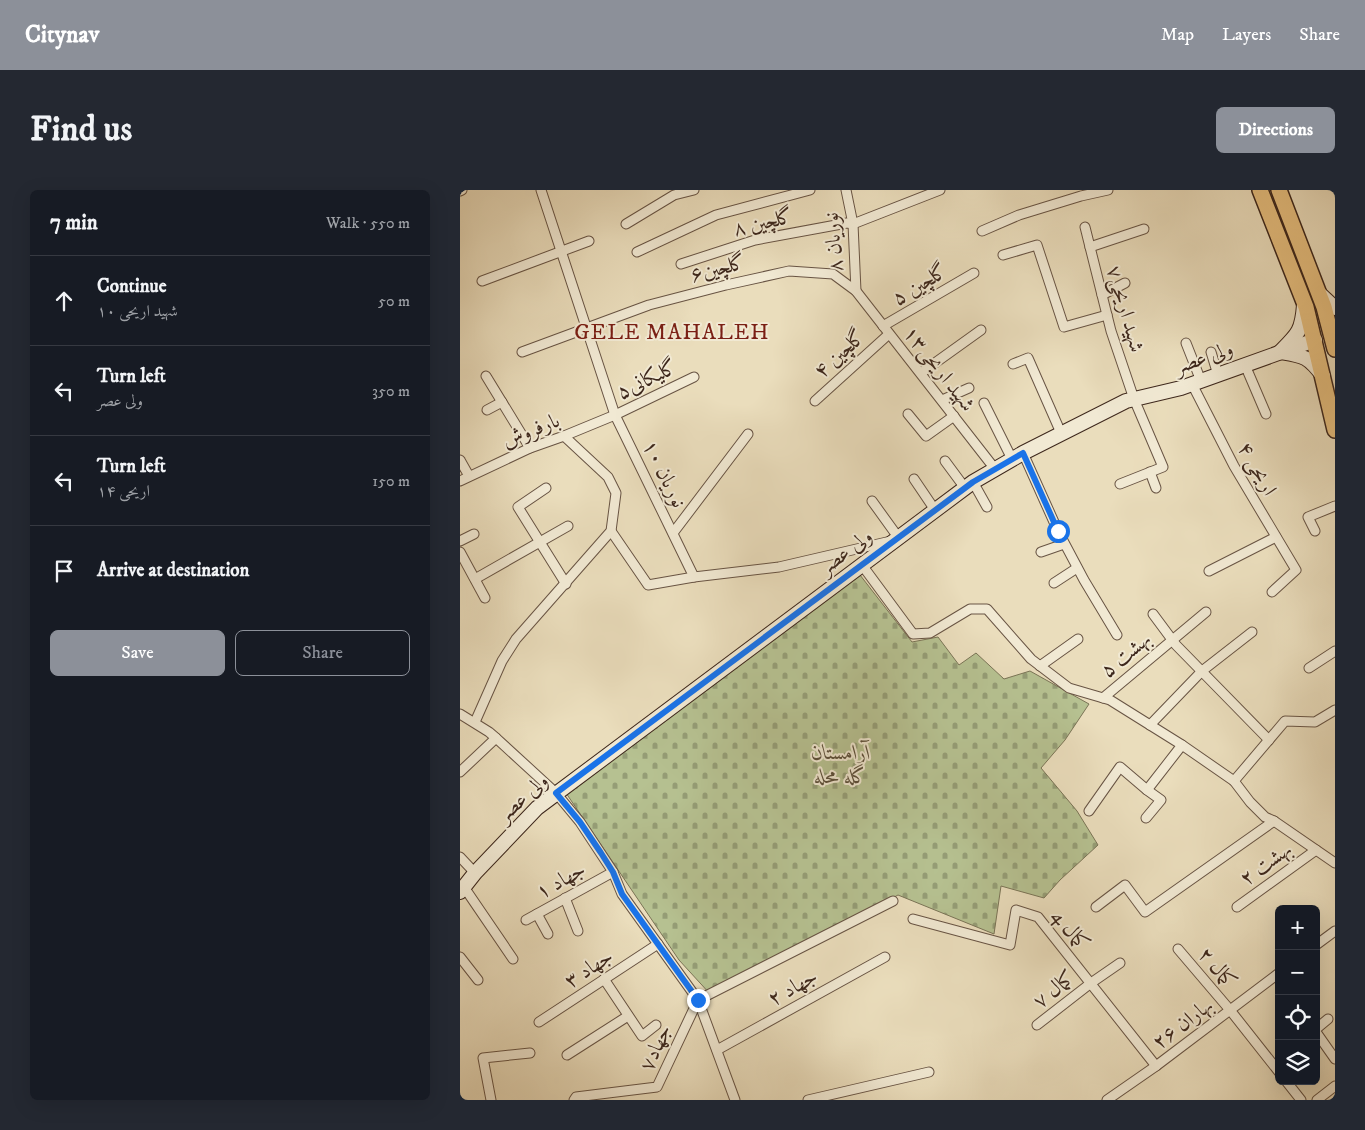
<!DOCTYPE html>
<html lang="en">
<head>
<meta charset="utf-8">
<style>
  :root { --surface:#171b24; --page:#242831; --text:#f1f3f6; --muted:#9ea1a6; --line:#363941; --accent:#8c9099 }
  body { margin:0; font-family:"IM FELL DW Pica",Amiri,serif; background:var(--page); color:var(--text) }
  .controls { position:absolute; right:15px; bottom:15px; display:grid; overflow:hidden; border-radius:8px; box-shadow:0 5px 20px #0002 }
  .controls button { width:45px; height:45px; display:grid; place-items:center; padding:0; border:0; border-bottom:1px solid var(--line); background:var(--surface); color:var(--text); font:25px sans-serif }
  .stop { position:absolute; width:15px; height:15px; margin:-11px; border:4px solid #1a73e8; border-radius:50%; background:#fff }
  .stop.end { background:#1a73e8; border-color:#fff; box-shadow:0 1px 5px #0008 }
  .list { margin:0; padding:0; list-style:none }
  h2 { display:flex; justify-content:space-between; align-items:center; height:65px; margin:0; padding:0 20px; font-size:21px }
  h2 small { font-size:16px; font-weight:400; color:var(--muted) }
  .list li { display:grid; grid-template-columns:32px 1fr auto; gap:15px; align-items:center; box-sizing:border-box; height:90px; padding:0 20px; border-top:1px solid var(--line) }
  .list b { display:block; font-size:19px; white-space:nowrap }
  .list p { margin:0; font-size:16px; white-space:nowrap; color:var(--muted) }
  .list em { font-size:16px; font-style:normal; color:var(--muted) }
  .actions { display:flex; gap:10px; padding:15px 20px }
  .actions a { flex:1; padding:11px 0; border:1px solid var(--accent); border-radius:8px; text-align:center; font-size:18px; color:var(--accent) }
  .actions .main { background:var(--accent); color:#fff }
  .icon { flex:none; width:28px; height:28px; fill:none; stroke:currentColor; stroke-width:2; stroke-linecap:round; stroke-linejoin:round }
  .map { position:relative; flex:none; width:875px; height:910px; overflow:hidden; border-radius:8px }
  header { display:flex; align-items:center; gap:30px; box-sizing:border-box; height:70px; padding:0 25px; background:var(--accent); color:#fff }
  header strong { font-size:24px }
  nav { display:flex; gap:28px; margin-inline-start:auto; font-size:18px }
  .intro { display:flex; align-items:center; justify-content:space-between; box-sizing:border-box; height:120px; padding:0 30px }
  h1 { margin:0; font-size:35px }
  .button { padding:12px 22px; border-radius:8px; background:var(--accent); color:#fff; font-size:18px; font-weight:700 }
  main { display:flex; gap:30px; padding:0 30px }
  aside { flex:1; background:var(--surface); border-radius:8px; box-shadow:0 5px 20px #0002 }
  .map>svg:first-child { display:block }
</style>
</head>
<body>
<header>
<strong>Citynav</strong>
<nav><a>Map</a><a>Layers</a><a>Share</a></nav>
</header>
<div class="intro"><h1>Find us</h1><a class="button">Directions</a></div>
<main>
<aside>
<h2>7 min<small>Walk · 550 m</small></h2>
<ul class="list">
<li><svg class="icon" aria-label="ahead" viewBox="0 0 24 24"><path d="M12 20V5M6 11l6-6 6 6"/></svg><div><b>Continue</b><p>شهید اریحی ۱۰</p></div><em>50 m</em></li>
<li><svg class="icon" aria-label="left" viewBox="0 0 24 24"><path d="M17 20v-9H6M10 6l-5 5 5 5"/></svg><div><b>Turn left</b><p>ولی عصر</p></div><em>350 m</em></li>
<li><svg class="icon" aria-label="left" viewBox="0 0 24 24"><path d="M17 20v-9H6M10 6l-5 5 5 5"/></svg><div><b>Turn left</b><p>اریحی ۱۴</p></div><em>150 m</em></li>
<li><svg class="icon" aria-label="arrive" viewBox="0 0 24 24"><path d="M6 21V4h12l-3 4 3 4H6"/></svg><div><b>Arrive at destination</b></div></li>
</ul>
<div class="actions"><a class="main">Save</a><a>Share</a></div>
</aside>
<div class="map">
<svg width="875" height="910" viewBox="0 0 875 910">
  <defs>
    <pattern id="cemetery-stones" width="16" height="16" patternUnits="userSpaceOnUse" patternTransform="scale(1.25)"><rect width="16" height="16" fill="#b6c191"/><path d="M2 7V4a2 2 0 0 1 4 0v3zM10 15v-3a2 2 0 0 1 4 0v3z" fill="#959d76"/></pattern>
  </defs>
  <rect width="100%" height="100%" fill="#eaddbc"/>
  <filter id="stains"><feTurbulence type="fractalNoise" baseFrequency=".004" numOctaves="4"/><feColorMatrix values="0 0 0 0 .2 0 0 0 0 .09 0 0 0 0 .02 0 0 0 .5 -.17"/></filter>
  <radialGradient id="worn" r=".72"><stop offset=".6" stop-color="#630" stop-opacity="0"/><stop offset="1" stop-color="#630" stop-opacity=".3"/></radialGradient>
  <path fill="url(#cemetery-stones)" stroke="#7a7456" d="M400,385L452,452L478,447L499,475L516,463L544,489L570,481L629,514L605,550L581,578L617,621L638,655L600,690L584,708L541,696L534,744L438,705L251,805L219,770L106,603Z"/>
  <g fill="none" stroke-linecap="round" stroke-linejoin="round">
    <defs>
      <g id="minor">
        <path d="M81,0L155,225L234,387"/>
        <path d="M386,0L393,34L396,101"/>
        <path d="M0,1L2,0"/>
        <path d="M166,34L214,5L234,0"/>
        <path d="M625,37L651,141L674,209L703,277L660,294"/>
        <path d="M522,41L559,25L621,6L648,0"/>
        <path d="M630,57L684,39"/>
        <path d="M177,62L256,25L350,0"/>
        <path d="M543,65L577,55L604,137L647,125"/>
        <path d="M221,74L295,50L387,33L393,34L480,0"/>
        <path d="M22,91L129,51"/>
        <path d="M642,105L665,93"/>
        <path d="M423,136L514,83"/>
        <path d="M726,153L741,191"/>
        <path d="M62,162L189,115L266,95L329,81L373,84L396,101L535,279"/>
        <path d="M751,162L758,185"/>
        <path d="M553,174L568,168L601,243"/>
        <path d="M785,175L806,224"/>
        <path d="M461,183L521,140"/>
        <path d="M26,186L70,258"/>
        <path d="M732,194L774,276L836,380L812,402"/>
        <path d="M482,210L509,198"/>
        <path d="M355,211L429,144"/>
        <path d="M524,213L552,269"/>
        <path d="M27,220L42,212"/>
        <path d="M448,224L466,246L494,226"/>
        <path d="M563,263L598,341L624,390L657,445"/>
        <path d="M0,270L9,286"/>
        <path d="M485,271L505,298"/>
        <path d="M690,282L696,298"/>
        <path d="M454,289L475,320"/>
        <path d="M0,291L70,258L104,246L155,225L234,187"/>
        <path d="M513,292L527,317"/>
        <path d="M86,298L58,317L106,394"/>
        <path d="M412,311L438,347"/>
        <path d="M151,341L188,395L234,387L319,377L431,351"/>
        <path d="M855,341L848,327L875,316"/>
        <path d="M213,343L288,244"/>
        <path d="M0,351L14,344"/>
        <path d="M0,362L25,408"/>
        <path d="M581,362L604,354"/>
        <path d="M402,375L453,444L470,443L510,419H527L571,469L609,498L650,510L722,555L774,591L790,612L805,627L814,631L875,673"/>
        <path d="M749,381L816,347"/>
        <path d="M15,389L108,336"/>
        <path d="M594,393L617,378"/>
        <path d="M693,424L716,455L809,550"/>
        <path d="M580,476L618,449"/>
        <path d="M849,478L875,461"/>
        <path d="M643,508L746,422"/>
        <path d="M0,524L29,542L36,548L96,603L120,632L153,682L162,704L238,810L275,910"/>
        <path d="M15,532L42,471L56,449L151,341L156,303L148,287L104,246"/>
        <path d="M690,535L742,481L792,442"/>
        <path d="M0,582L36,548"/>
        <path d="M774,591L825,531L855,532L875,520"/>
        <path d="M687,600L722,555"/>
        <path d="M629,621L660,577L687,600L701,610L686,628"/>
        <path d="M0,667L15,683"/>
        <path d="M4,697L53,769"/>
        <path d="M105,708L118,741"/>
        <path d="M636,717L665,695L685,722L814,631"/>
        <path d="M777,717L856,660"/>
        <path d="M77,724L88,744"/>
        <path d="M453,729L550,755L556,720L578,727L696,876"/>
        <path d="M66,730L153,682"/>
        <path d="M856,755L875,741"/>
        <path d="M718,759L770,820L819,882"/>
        <path d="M0,767L18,790"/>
        <path d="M144,789L182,846L196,835"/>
        <path d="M238,810L433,711"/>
        <path d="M79,832L198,754"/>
        <path d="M577,835L631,793L660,773"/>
        <path d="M856,839L868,829"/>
        <path d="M856,842L875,869"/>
        <path d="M257,860L425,767"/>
        <path d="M107,865L168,826"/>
        <path d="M826,891L841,910"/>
        <path d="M31,910L23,868L70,863"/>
        <path d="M114,910L116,907L197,897L238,810"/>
        <path d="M348,910L469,882"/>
        <path d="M647,910L696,876L819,783"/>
        <path d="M857,910L875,896"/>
      </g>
      <g id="secondary">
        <path d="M859,103L875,118"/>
        <path d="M844,115C842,141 838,144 820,162C844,166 848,166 863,186"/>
        <path d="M0,702L15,683L77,618L513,292L563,263L666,211L721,198L855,150"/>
      </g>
      <g id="trunk">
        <path d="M800,0L846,117L875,240"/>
        <path d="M819,0L864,117L875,159"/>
      </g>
    </defs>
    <use href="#minor" stroke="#685444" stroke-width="11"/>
    <use href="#secondary" stroke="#3d271c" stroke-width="16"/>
    <use href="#trunk" stroke="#3d271c" stroke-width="18"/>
    <use href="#minor" stroke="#f1e9d3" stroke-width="9"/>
    <use href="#secondary" stroke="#f1e9d3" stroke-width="14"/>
    <use href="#trunk" stroke="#e5be7e" stroke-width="15"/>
  </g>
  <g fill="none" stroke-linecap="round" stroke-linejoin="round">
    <path stroke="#1a73e8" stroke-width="6" d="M238,810L162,704L153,682L141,663L120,632L96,603L513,292L563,263L598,341"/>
  </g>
  <g text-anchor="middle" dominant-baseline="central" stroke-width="4" stroke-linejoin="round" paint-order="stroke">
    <g font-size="21" fill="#3d271c" stroke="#f1e9d3">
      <text transform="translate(303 33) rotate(-13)">گلچین ۸</text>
      <text transform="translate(374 52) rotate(-95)">نوریان ۸</text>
      <text transform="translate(258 79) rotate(-14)">گلچین۶</text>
      <text transform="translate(460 95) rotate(-31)">گلچین ۵</text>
      <text transform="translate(665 119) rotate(74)">شهید اریحی۷</text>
      <text transform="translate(380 164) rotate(-42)">گلچین ۴</text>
      <text transform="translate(744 168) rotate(-19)">ولی عصر</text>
      <text transform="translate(479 179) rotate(52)">شهید اریحی۱۳</text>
      <text transform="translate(187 190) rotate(-26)">گلیکانی۵</text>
      <text transform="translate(71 241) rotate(-22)">بارفروش</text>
      <text transform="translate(797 279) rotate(61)">اریحی ۴</text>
      <text transform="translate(204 284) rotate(64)">نوریان ۱۰</text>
      <text transform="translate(386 362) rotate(-37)">ولی عصر</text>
      <text transform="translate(666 465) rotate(-40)">بهشت ۵</text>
      <text transform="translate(63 608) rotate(-42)">ولی عصر</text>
      <text transform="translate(806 674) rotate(-36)">بهشت ۲</text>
      <text transform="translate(101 691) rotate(-29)">جهاد ۱</text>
      <text transform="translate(610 740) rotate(50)">کمال 4</text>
      <text transform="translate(757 778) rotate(50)">کمال ۲</text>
      <text transform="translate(129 779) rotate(-33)">جهاد ۳</text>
      <text transform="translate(333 798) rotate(-29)">جهاد ۲</text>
      <text transform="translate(594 800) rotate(-38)">کمال ۷</text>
      <text transform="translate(723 834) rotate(-37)">بهاران ۲۶</text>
      <text transform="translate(196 858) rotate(-65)">جهاد۷</text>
    </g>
    <g font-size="21" font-style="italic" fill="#5b4e39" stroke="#f1e9d3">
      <text x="381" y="563">آرامستان<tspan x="381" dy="24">گله محله</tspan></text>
    </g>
    <g font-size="22" letter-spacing="1" fill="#7a1f14" stroke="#f1e9d3">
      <text x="212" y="142">GELE MAHALEH</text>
    </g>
  </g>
  <rect width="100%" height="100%" filter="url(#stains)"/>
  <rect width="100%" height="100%" fill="url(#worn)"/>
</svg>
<div class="controls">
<button>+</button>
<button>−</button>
<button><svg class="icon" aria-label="locate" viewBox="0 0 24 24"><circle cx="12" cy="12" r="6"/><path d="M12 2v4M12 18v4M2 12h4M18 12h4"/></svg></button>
<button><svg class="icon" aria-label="layers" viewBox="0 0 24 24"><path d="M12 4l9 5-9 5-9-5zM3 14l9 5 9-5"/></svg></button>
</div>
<div class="stop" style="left:598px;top:341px"></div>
<div class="stop end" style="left:238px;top:810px"></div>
</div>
</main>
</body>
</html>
